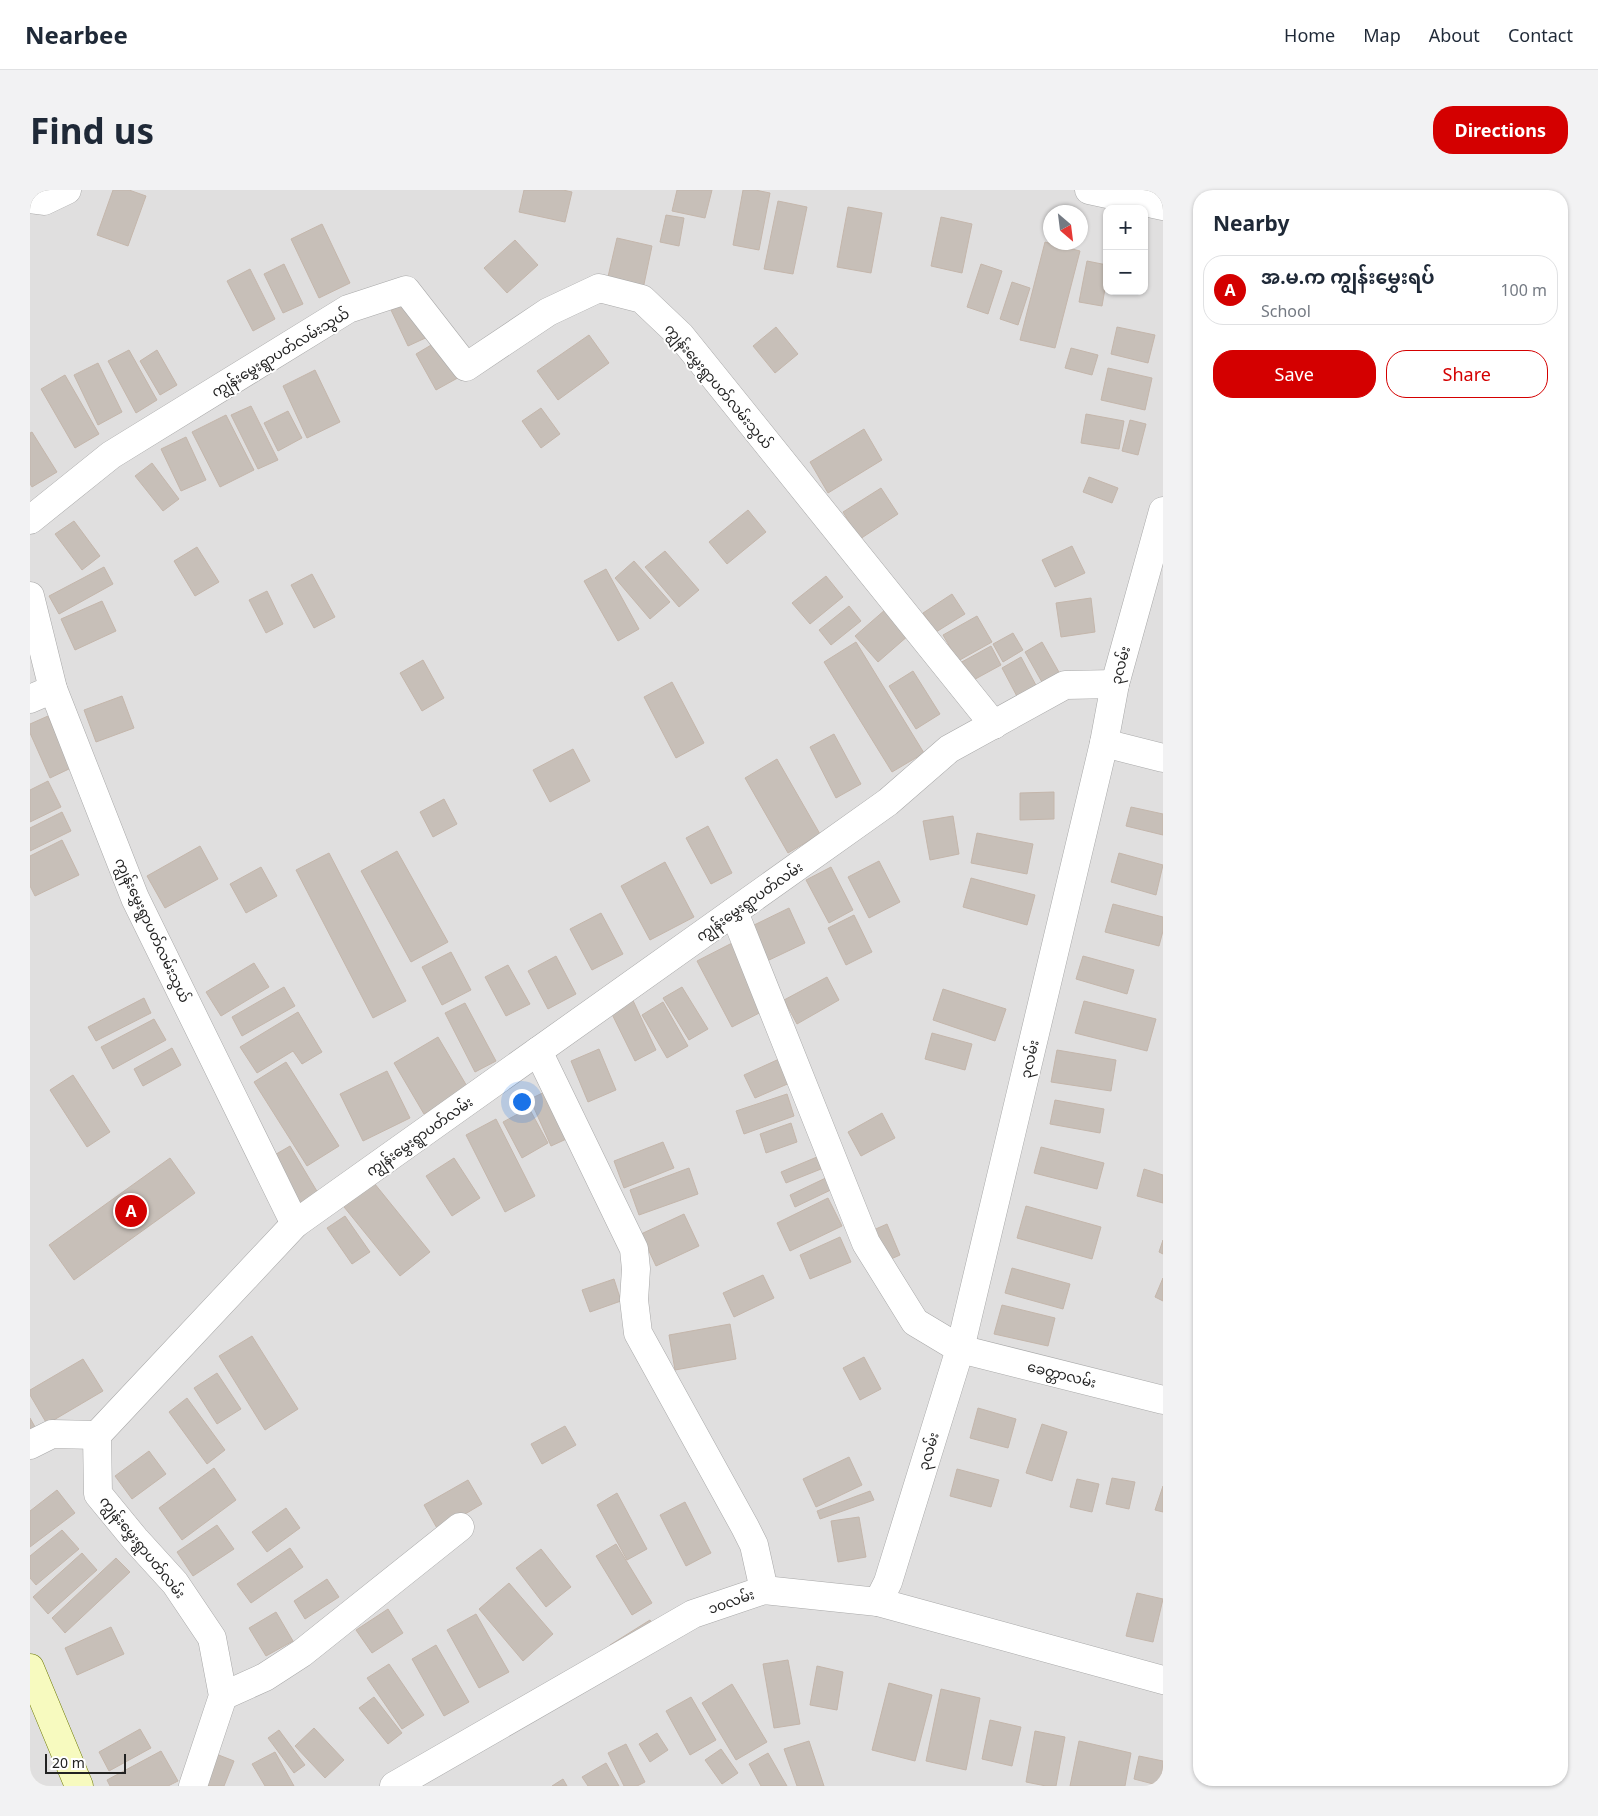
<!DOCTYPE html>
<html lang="en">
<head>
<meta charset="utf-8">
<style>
  :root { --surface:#fff; --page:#f2f2f3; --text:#1f2937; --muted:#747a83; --line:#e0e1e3; --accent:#d40000 }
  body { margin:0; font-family:"Noto Sans","Noto Sans Myanmar",sans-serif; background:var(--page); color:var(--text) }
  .controls { position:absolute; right:15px; top:15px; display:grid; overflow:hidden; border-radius:10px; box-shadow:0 1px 4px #0004 }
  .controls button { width:45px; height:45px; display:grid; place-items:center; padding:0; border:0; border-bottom:1px solid var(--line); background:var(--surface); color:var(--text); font:25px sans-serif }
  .compass { position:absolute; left:1013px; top:15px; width:45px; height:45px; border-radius:50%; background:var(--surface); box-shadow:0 1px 4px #0004; rotate:152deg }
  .scale { position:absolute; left:15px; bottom:12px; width:81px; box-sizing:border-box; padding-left:5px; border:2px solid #222; border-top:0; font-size:14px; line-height:18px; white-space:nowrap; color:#222; -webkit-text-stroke:4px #fff; paint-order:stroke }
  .you { position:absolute; left:491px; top:911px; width:18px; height:18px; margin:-12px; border:4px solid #fff; border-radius:50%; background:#1a73e8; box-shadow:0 0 0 8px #1a73e833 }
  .badge { display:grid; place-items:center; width:32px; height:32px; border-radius:50%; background:var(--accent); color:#fff; font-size:16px; font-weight:700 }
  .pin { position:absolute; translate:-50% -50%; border:2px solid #fff; box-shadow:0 1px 5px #0006 }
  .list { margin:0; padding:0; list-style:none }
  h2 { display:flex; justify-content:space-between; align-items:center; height:65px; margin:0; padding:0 20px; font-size:21px }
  h2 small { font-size:16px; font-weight:400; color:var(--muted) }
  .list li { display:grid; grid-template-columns:32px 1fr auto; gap:15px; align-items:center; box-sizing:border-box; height:70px; margin:0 10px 10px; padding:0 10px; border:1px solid var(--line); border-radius:20px }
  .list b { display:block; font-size:19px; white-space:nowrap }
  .list p { margin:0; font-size:16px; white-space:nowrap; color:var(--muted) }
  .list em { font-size:16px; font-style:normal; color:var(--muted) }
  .actions { display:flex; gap:10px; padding:15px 20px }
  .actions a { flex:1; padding:11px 0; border:1px solid var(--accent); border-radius:20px; text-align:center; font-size:18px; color:var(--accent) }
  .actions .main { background:var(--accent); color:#fff }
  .map { position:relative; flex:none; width:1133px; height:1596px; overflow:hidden; border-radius:20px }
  header { display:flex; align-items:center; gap:30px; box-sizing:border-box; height:70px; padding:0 25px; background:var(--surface); border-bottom:1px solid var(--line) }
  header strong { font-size:24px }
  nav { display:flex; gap:28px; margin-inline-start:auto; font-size:18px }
  .intro { display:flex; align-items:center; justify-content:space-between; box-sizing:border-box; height:120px; padding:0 30px }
  h1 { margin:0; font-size:35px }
  .button { padding:12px 22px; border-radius:20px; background:var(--accent); color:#fff; font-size:18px; font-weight:700 }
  main { display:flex; gap:30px; padding:0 30px }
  aside { flex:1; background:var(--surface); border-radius:20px; box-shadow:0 1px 4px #0004 }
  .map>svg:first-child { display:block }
</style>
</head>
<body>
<header>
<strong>Nearbee</strong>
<nav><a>Home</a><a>Map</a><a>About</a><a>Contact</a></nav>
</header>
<div class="intro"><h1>Find us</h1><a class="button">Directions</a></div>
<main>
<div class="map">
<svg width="1133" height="1596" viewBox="0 0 1133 1596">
  <rect width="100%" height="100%" fill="#f2efe9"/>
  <path fill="#e0dfdf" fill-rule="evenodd" d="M0,0H1133V1596H0ZM1077,19H1114V101H1077ZM1021,22H1050V52H1021Z"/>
  <g fill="#c7bfb8" stroke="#c4b6ab">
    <path d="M83,0H99L116,6L98,56L67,45Z"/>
    <path d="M494,0H533L542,2L535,32L489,22Z"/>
    <path d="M647,0H682L675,28L642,21Z"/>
    <path d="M713,0H725L740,3L729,60L703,55Z"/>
    <path d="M748,11L777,17L763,84L734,79Z"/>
    <path d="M818,17L852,23L841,83L807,77Z"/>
    <path d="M636,25L654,28L649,56L630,52Z"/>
    <path d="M911,27L942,34L932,83L901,76Z"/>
    <path d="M292,34L320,93L289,108L261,49Z"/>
    <path d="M587,48L622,56L613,99L577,91Z"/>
    <path d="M485,50L508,75L477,103L454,78Z"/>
    <path d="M1015,52L1050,61L1025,158L990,150Z"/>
    <path d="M1057,71L1077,75V87L1072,116L1049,112Z"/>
    <path d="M254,74L273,114L253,123L234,84Z"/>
    <path d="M951,74L972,81L958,124L937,117Z"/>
    <path d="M220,79L245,129L223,141L197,91Z"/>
    <path d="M982,92L1000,98L988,135L970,129Z"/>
    <path d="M385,109L402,145L378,156L361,120Z"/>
    <path d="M746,137L768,164L745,183L723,156Z"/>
    <path d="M1087,137L1125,145L1118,173L1081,164Z"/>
    <path d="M559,145L579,173L528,210L507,181Z"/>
    <path d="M413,148L433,185L406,200L386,164Z"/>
    <path d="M1041,158L1068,165L1062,185L1035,178Z"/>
    <path d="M99,160L127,210L106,223L78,171Z"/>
    <path d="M127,160L147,195L130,205L110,171Z"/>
    <path d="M68,173L92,222L68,235L44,185Z"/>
    <path d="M1078,178L1122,188L1115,220L1071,210Z"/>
    <path d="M285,180L310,232L277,248L253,196Z"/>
    <path d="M35,185L69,244L45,258L11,199Z"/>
    <path d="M221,216L248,270L228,279L201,225Z"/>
    <path d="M511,218L530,244L511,258L492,231Z"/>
    <path d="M258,221L272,248L248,261L234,233Z"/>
    <path d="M1056,224L1094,231L1089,259L1051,253Z"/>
    <path d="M196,225L224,280L190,297L162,242Z"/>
    <path d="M1100,230L1116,234L1108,265L1092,261Z"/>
    <path d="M834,239L852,270L798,303L780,272Z"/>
    <path d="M2,242L27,282L2,297L0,294V243Z"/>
    <path d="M156,247L176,290L151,301L131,259Z"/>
    <path d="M122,273L149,309L133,321L105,286Z"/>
    <path d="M1059,287L1088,298L1082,313L1053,302Z"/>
    <path d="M851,298L868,324L830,349L813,322Z"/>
    <path d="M718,320L736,342L697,374L679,352Z"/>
    <path d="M44,331L70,366L52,380L25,344Z"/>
    <path d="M1042,356L1055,383L1025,397L1012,370Z"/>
    <path d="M167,357L189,392L165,406L144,371Z"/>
    <path d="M635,361L669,400L649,417L615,377Z"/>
    <path d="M604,371L640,412L620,429L585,388Z"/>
    <path d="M74,377L83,394L29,424L19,406Z"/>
    <path d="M576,379L609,439L588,451L554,391Z"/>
    <path d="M282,384L305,427L284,438L261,395Z"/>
    <path d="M796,386L813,407L780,434L762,413Z"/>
    <path d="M237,401L253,434L236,443L219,410Z"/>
    <path d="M922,404L935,424L906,442L893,423Z"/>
    <path d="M1061,408L1065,442L1031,447L1026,413Z"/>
    <path d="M72,411L86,441L45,460L31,429Z"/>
    <path d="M819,416L831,431L801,455L789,440Z"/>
    <path d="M856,419L879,445L848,472L825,446Z"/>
    <path d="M947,426L962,452L928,471L913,445Z"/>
    <path d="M983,443L993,460L973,472L963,454Z"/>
    <path d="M826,452L894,563L862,582L794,472Z"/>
    <path d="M1012,452L1030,484L1013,494L995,462Z"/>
    <path d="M961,456L971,475L938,493L928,474Z"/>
    <path d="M991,467L1009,501L990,512L972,478Z"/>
    <path d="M393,470L414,508L392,521L370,483Z"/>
    <path d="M883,481L910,524L886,539L859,496Z"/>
    <path d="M642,492L674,553L646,568L614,507Z"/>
    <path d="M92,506L104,538L66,552L54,520Z"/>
    <path d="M18,526L41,578L20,588L0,543V534Z"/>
    <path d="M804,544L831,594L806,608L780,557Z"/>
    <path d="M543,559L560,591L520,612L503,580Z"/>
    <path d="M747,569L790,644L758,663L715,588Z"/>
    <path d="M18,591L31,617L0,632V600Z"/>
    <path d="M1024,602V629L990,630V603Z"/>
    <path d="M414,609L427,634L403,647L390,622Z"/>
    <path d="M1101,617L1133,624V645L1096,636Z"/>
    <path d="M32,622L41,641L0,661V638Z"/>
    <path d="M923,626L929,664L900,670L893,631Z"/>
    <path d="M678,636L702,683L681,694L656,648Z"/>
    <path d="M947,643L1003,654L997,684L941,673Z"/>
    <path d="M32,650L49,685L5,706L0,696V666Z"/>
    <path d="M170,656L188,689L135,718L117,686Z"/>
    <path d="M367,661L418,752L381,772L331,681Z"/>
    <path d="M299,663L376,811L343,828L266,680Z"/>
    <path d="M1089,663L1133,675L1126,705L1081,692Z"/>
    <path d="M849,671L870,712L839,728L818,687Z"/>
    <path d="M635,672L664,727L620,750L591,696Z"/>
    <path d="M231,677L247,706L216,723L200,694Z"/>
    <path d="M801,677L823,720L799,733L776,690Z"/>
    <path d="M941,688L1005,705L997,735L933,717Z"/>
    <path d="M1083,714L1133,727V741L1129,756L1075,742Z"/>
    <path d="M759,718L775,753L737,771L720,737Z"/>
    <path d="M571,723L593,764L562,780L540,739Z"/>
    <path d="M824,725L842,762L816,775L798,738Z"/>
    <path d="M706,751L741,817L702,837L667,771Z"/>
    <path d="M421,762L441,800L412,815L392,777Z"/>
    <path d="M526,766L546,804L518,819L498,781Z"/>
    <path d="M1053,766L1104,780L1097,804L1046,789Z"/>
    <path d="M224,773L239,797L191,826L176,802Z"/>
    <path d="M478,775L500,814L476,826L455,787Z"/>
    <path d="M797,787L809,810L767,834L754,810Z"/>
    <path d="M254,797L265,816L212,846L202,827Z"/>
    <path d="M652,797L678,839L659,850L633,808Z"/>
    <path d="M913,799L976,819L965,851L903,830Z"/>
    <path d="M600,804L626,860L605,871L577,814Z"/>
    <path d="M114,808L121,823L66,851L58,837Z"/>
    <path d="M1054,811L1126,829L1117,861L1045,843Z"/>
    <path d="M633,812L658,856L637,868L612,825Z"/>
    <path d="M435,813L466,871L445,882L415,823Z"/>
    <path d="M268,822L292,862L272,874L263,861L227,883L210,857Z"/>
    <path d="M124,829L136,850L83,879L71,857Z"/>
    <path d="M902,843L942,854L935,880L895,869Z"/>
    <path d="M408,847L438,898L394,924L364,873Z"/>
    <path d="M142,858L151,875L113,896L104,879Z"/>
    <path d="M569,859L586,900L558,912L541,871Z"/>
    <path d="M1027,860L1086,870L1081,901L1021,892Z"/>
    <path d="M758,865L769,889L725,908L714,885Z"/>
    <path d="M256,872L309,956L277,976L224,892Z"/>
    <path d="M357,881L380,928L333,951L310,904Z"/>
    <path d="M43,885L80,942L57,957L20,900Z"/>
    <path d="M521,899L543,946L521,956L500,909Z"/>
    <path d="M757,904L764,926L714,944L706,921Z"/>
    <path d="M1025,910L1074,919L1070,943L1020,934Z"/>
    <path d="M499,918L518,953L492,968L473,932Z"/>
    <path d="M852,923L865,948L831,966L818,942Z"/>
    <path d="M466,929L505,1006L475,1022L436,945Z"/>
    <path d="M761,933L767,952L736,963L730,944Z"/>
    <path d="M633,952L644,978L594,998L584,971Z"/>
    <path d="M260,956L288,1003L264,1017L236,970Z"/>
    <path d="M1011,957L1074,973L1067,999L1004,983Z"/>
    <path d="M787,967L791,979L756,993L751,982Z"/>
    <path d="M140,968L165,1003L44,1090L19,1055Z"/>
    <path d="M424,968L450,1008L422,1026L396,986Z"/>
    <path d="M659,978L668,1004L609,1025L600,1000Z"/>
    <path d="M1114,979L1133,985V1013L1107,1006Z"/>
    <path d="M802,985L807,997L765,1017L760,1005Z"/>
    <path d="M340,988L400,1062L370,1086L310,1012Z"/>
    <path d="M798,1008L812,1036L760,1061L747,1033Z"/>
    <path d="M996,1016L1071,1037L1062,1069L987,1048Z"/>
    <path d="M654,1024L669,1056L626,1076L611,1044Z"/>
    <path d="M315,1026L340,1062L322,1074L297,1038Z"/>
    <path d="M857,1034L870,1065L852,1073L839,1042Z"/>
    <path d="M810,1047L821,1072L780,1089L770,1065Z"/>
    <path d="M1133,1050V1064L1129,1062Z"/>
    <path d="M982,1078L1040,1094L1033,1119L975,1103Z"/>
    <path d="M733,1085L744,1108L704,1127L693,1103Z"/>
    <path d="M1133,1088V1111L1125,1107Z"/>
    <path d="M584,1089L591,1111L560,1122L552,1100Z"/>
    <path d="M972,1115L1025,1128L1018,1156L964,1144Z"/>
    <path d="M700,1134L706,1169L645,1180L639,1145Z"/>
    <path d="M222,1146L268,1219L235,1240L189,1166Z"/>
    <path d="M834,1167L851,1199L830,1210L813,1178Z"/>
    <path d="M53,1169L73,1201L17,1234L0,1205V1200Z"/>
    <path d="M187,1183L211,1219L187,1234L164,1198Z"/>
    <path d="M157,1208L195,1260L177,1274L139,1222Z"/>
    <path d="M948,1218L986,1229L978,1258L940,1248Z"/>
    <path d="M0,1228L9,1244L0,1249Z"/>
    <path d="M1012,1234L1037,1242L1022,1291L996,1283Z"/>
    <path d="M535,1236L546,1255L512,1274L501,1254Z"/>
    <path d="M119,1261L136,1284L102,1309L85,1286Z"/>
    <path d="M819,1267L832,1295L786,1317L773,1289Z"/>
    <path d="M184,1278L206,1310L152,1350L129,1318Z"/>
    <path d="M927,1279L969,1290L961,1317L920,1306Z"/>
    <path d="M1082,1288L1105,1292L1099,1319L1076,1314Z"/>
    <path d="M1047,1289L1069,1294L1062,1322L1040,1317Z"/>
    <path d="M438,1290L452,1314L408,1340L394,1315Z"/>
    <path d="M1133,1296V1322L1125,1320Z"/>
    <path d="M27,1300L45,1323L0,1357V1321Z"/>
    <path d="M840,1301L844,1310L790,1329L787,1321Z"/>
    <path d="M587,1303L617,1359L597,1370L567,1315Z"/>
    <path d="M655,1312L681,1363L656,1376L630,1325Z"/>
    <path d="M256,1318L270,1338L237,1362L222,1342Z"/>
    <path d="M829,1327L836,1367L808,1372L801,1331Z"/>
    <path d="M187,1335L204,1359L163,1386L147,1362Z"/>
    <path d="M32,1340L49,1359L6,1395L0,1388V1366Z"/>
    <path d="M586,1354L622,1413L602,1425L566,1366Z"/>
    <path d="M260,1358L273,1377L221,1413L207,1394Z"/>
    <path d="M511,1359L541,1397L516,1417L486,1378Z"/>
    <path d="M52,1363L67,1380L18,1424L3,1407Z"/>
    <path d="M86,1368L100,1382L35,1443L22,1428Z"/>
    <path d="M297,1389L309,1407L275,1429L264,1411Z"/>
    <path d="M479,1393L523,1444L493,1471L449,1419Z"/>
    <path d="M1107,1403L1133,1409L1123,1452L1096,1446Z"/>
    <path d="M358,1419L373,1443L342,1463L326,1440Z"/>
    <path d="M246,1422L263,1451L236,1466L219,1438Z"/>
    <path d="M446,1424L479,1482L449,1498L417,1440Z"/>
    <path d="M620,1430L625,1439L586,1465L580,1455Z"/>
    <path d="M81,1437L94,1464L47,1485L35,1458Z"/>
    <path d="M406,1455L439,1512L414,1526L382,1469Z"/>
    <path d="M758,1470L770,1534L744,1538L733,1474Z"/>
    <path d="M359,1474L394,1525L372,1539L337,1488Z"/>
    <path d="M787,1476L813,1482L807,1520L780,1515Z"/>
    <path d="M859,1493L902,1505L885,1571L842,1560Z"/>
    <path d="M702,1494L737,1552L706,1570L672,1513Z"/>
    <path d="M911,1499L950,1508L936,1580L896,1571Z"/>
    <path d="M344,1507L372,1543L358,1554L329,1518Z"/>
    <path d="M661,1507L686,1550L660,1565L636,1521Z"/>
    <path d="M960,1530L991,1537L982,1576L952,1569Z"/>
    <path d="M284,1538L314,1570L295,1588L265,1556Z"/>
    <path d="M110,1539L121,1558L79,1581L69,1562Z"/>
    <path d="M249,1540L275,1575L264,1583L238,1548Z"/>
    <path d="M1005,1541L1035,1547L1026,1596H1016L996,1592Z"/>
    <path d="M627,1543L638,1560L620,1572L609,1554Z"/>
    <path d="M779,1551L794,1596H767L754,1559Z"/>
    <path d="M1049,1551L1101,1563L1095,1596H1040Z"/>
    <path d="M596,1554L615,1592L607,1596H594L578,1563Z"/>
    <path d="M691,1559L708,1583L692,1594L675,1570Z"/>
    <path d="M131,1561L148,1591L138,1596H80L77,1590Z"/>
    <path d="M181,1562L204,1571L194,1596H169Z"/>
    <path d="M245,1562L264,1596H235L222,1574Z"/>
    <path d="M738,1563L757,1596H731L719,1574Z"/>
    <path d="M1109,1566L1133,1571L1131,1596L1104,1589Z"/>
    <path d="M576,1573L589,1596H558L552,1587Z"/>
    <path d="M533,1589L537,1596H522Z"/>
  </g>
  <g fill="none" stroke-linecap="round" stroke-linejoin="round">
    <defs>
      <g id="street">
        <path d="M1059,0L1133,16"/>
        <path d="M0,9L14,11L37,0"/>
        <path d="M0,330L81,265L318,119L376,100L436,177L518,122L569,98L612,109L651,146L964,535"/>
        <path d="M0,406L23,499L105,708L265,1034"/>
        <path d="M0,509L23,499"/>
        <path d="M1074,553L1133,568"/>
        <path d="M704,722L836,1053L885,1132L930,1159L1133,1210"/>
        <path d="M508,861L604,1059L606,1079L604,1110L608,1143L715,1337L724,1355L734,1400"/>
        <path d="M0,1255L22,1244L67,1245"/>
        <path d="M848,1412L858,1392L930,1159L1074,553L1085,494L1133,321"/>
        <path d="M193,1506L235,1487L272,1463L430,1337"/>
        <path d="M163,1596L193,1506L182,1448L145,1393L105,1349L68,1304L67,1245L265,1034L858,612L919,559L1035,495L1085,494"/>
        <path d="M364,1596L663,1424L734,1400L848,1412L1133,1490"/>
      </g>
      <path id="secondary" d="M0,1478L49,1596"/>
    </defs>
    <use href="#street" stroke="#a9a9a9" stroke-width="29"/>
    <use href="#secondary" stroke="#707d05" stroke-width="29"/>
    <use href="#street" stroke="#fff" stroke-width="28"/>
    <use href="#secondary" stroke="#f7fabf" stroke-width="28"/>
  </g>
  <g text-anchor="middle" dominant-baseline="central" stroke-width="4" stroke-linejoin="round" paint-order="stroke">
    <g font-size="14" fill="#222" stroke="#fff">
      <text transform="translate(250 162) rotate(-31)">ကျွန်းမွှေးရွာပတ်လမ်းသွယ်</text>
      <text transform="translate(689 196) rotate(50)">ကျွန်းမွှေးရွာပတ်လမ်းသွယ်</text>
      <text transform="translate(1090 475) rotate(-75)">၃လမ်း</text>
      <text transform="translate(719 711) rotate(-35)">ကျွန်းမွှေးရွာပတ်လမ်း</text>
      <text transform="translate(123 740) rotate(65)">ကျွန်းမွှေးရွာပတ်လမ်းသွယ်</text>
      <text transform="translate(999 869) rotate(-77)">၃လမ်း</text>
      <text transform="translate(389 946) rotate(-35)">ကျွန်းမွှေးရွာပတ်လမ်း</text>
      <text transform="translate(1032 1184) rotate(14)">ခေတ္တာလမ်း</text>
      <text transform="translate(898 1261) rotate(-73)">၃လမ်း</text>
      <text transform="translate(113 1357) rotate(51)">ကျွန်းမွှေးရွာပတ်လမ်း</text>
      <text transform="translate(701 1411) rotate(-19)">၁၀လမ်း</text>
    </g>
  </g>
</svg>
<div class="controls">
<button>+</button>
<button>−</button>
</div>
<svg class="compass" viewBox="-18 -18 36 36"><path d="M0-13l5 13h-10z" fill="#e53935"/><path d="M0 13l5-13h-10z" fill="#747a83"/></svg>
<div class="scale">20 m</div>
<div class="you"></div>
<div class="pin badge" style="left:101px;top:1021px">A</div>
</div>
<aside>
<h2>Nearby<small></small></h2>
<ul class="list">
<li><span class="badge">A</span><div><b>အ.မ.က ကျွန်းမွှေးရပ်</b><p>School</p></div><em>100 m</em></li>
</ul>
<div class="actions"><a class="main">Save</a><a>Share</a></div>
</aside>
</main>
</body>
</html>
